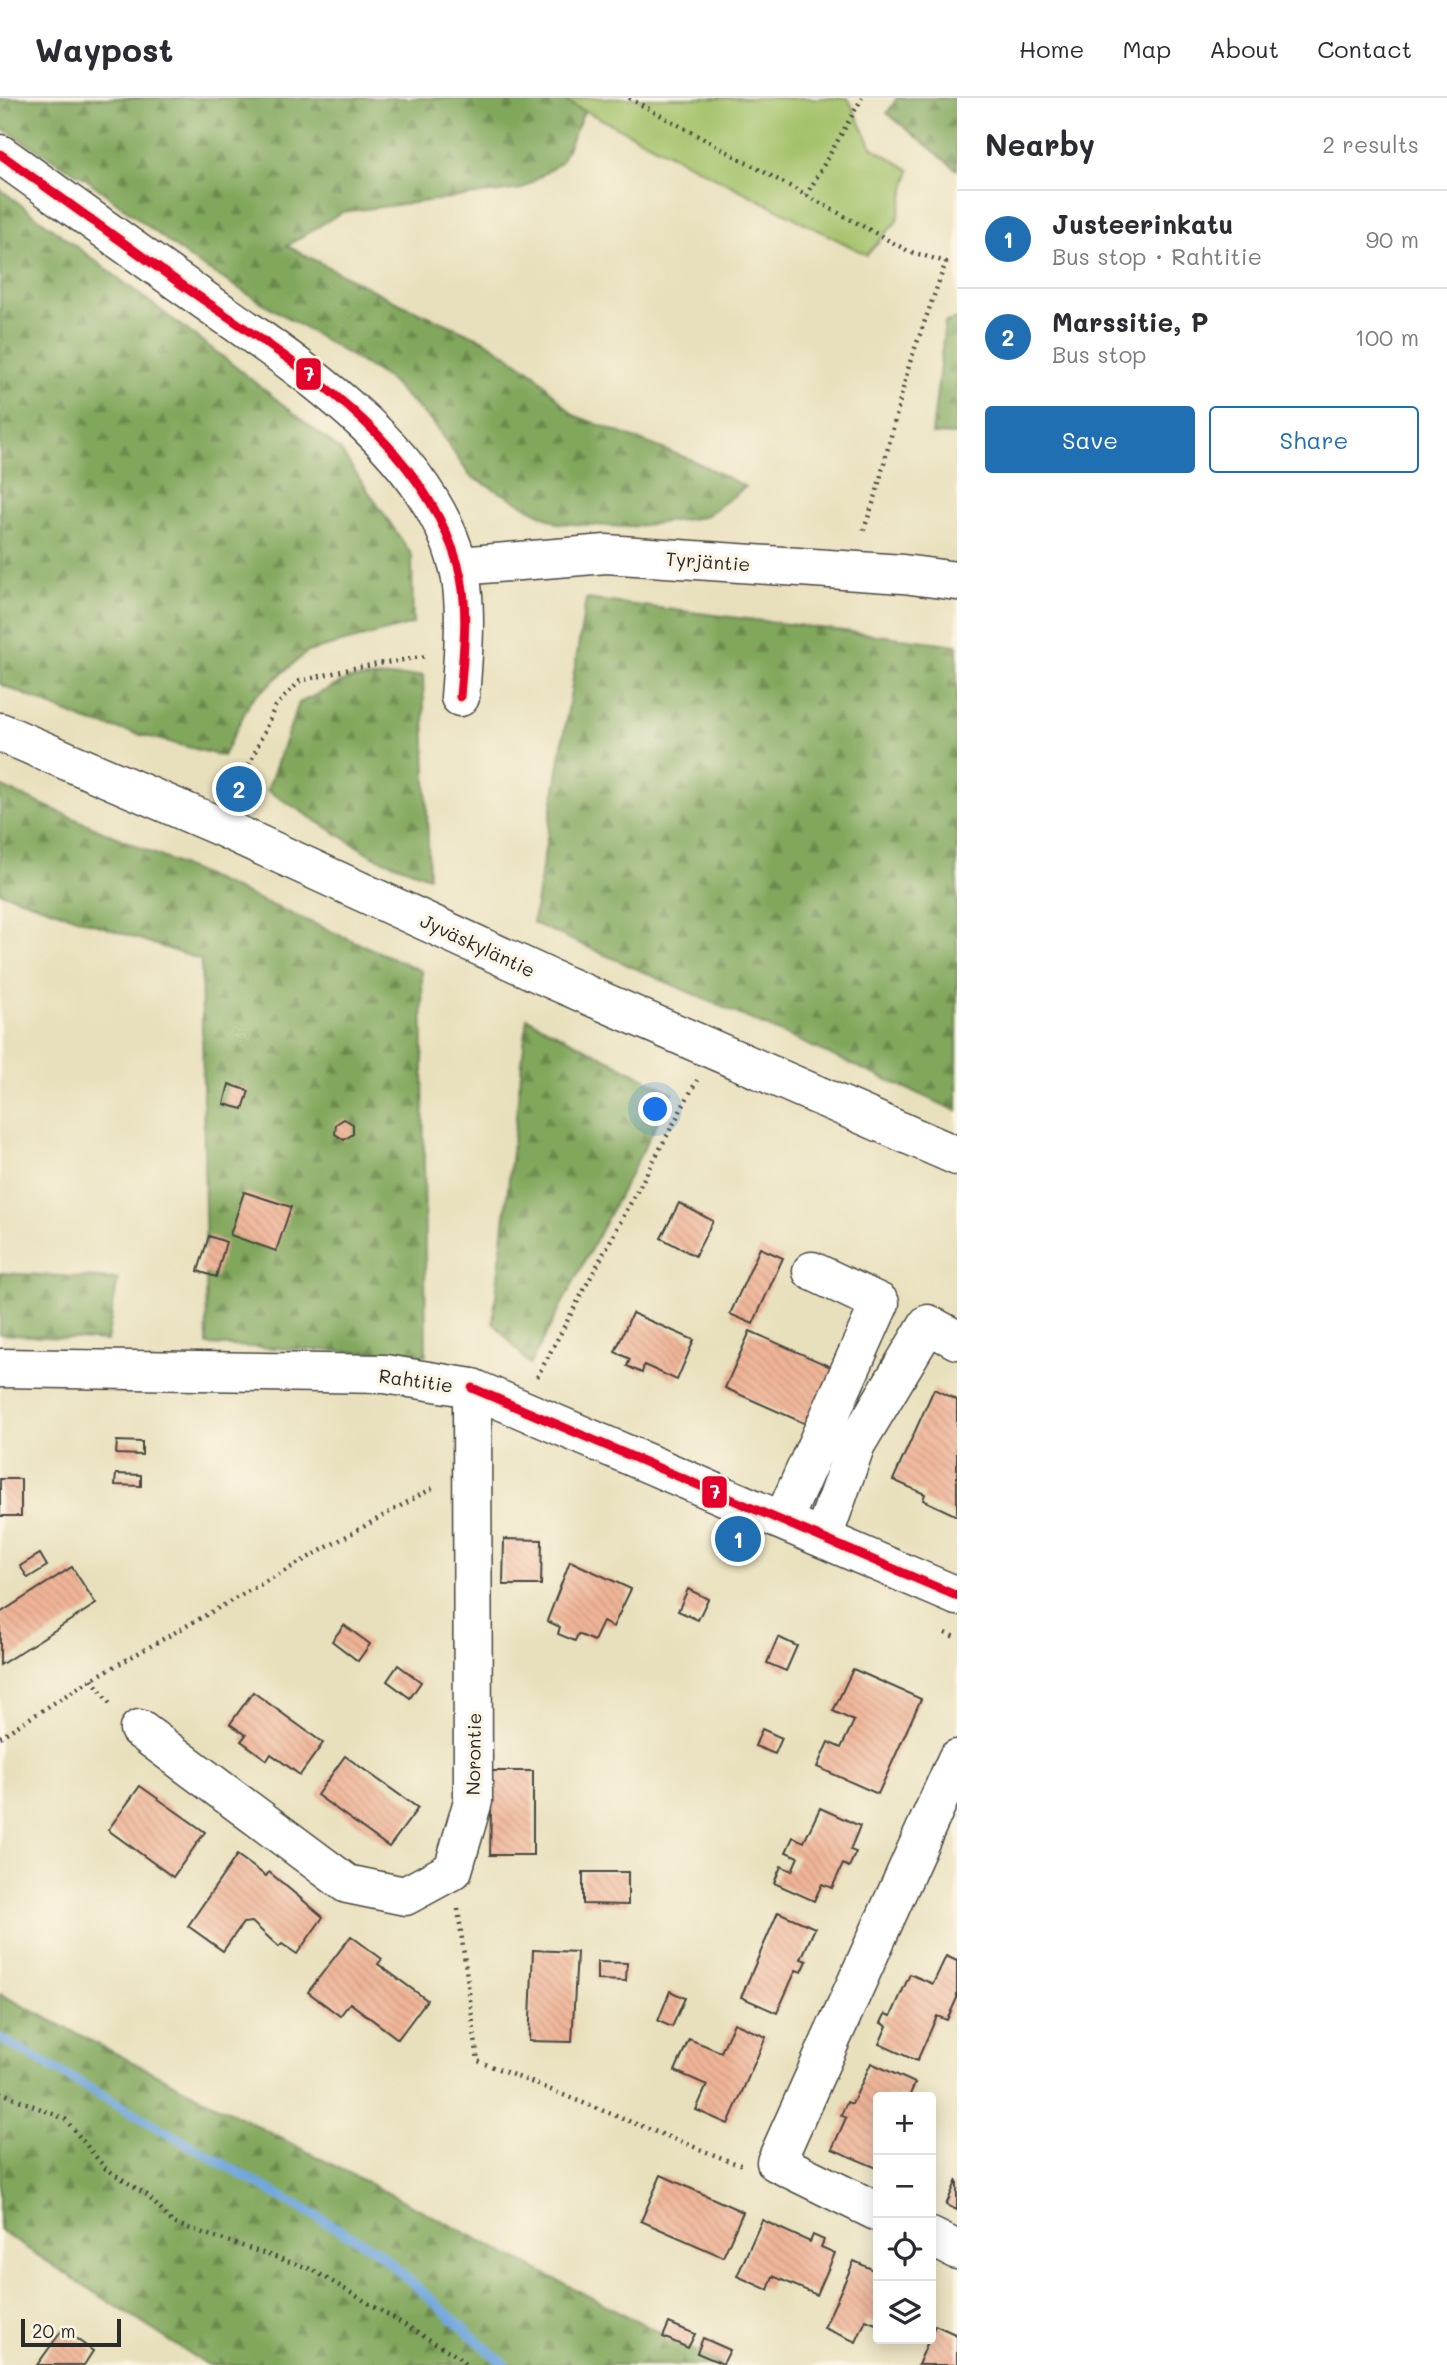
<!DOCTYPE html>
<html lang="en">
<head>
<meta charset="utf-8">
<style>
  :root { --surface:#fff; --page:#f7f7f7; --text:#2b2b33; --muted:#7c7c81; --line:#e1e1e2; --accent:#1f6fb2 }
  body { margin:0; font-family:Mali,sans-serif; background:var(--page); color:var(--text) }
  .controls { position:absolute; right:21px; bottom:21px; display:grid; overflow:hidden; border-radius:7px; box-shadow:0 4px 18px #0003 }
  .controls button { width:63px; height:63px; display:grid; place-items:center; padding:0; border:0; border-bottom:2px solid var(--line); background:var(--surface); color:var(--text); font:35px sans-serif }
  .scale { position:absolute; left:21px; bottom:18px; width:100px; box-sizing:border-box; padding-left:7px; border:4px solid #2b2b2b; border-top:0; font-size:19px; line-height:24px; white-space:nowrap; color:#2b2b2b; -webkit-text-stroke:5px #fcf5e5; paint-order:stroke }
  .you { position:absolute; left:656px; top:1012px; width:24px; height:24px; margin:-18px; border:5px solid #fff; border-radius:50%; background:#1a73e8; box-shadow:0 0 0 10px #1a73e833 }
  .badge { display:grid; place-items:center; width:46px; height:46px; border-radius:50%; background:var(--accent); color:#fff; font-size:23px; font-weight:700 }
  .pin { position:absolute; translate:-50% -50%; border:4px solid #fff; box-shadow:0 2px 7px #0006 }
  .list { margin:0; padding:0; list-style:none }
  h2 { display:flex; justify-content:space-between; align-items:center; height:91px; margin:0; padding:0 28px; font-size:30px }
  h2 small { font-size:23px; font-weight:400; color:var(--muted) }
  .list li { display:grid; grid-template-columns:46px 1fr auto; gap:21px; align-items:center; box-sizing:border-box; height:98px; padding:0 28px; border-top:2px solid var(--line) }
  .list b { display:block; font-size:26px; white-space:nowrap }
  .list p { margin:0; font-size:23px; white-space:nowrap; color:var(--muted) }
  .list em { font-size:23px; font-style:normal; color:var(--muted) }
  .actions { display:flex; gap:14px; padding:21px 28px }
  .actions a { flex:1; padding:16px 0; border:2px solid var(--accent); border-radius:7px; text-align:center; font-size:24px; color:var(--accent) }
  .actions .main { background:var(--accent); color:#fff }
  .icon { flex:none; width:38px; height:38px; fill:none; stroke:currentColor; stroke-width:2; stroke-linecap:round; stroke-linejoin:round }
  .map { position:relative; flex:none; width:957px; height:2267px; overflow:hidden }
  header { display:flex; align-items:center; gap:42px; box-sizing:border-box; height:98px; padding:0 35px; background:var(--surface); border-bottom:2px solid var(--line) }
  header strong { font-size:33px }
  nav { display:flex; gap:38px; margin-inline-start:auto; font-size:24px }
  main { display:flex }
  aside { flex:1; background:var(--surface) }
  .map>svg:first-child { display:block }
</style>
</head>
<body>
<header>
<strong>Waypost</strong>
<nav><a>Home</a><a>Map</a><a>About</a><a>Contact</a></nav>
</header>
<main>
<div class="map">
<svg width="957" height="2267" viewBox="0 0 957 2267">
  <defs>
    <pattern id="forest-firs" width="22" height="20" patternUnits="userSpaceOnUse" patternTransform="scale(1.75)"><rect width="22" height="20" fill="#81a75c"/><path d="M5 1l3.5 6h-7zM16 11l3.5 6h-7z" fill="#6a884c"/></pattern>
    <pattern id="building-back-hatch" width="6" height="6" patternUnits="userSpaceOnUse" patternTransform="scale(1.75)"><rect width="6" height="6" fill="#efb497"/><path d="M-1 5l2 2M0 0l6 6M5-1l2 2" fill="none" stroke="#cd9b82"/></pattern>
  </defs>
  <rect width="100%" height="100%" fill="#fcf5e5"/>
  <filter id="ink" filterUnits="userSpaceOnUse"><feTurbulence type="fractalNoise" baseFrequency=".0143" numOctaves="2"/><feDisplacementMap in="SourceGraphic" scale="14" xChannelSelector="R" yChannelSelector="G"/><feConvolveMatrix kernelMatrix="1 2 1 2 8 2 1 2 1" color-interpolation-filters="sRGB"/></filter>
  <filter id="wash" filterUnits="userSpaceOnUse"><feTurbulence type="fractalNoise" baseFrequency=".00686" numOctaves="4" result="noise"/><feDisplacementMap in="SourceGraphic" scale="28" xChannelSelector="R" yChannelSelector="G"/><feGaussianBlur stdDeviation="1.57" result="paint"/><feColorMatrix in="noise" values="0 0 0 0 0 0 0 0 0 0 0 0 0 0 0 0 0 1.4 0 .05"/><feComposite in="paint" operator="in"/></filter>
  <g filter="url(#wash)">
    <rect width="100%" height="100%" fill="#e8e0bc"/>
    <path fill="#a2c168" stroke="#66764a" stroke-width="2" d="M560,0H848L872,49L910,72L897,123L867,157Z"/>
    <g fill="url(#forest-firs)" stroke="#566944" stroke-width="2">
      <path d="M0,0H560L584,14L561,64L522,91L342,114L287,148L398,205L486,243L534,275L573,317L692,362L746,389L704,419L628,429L557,425L470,378L434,326L387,280L192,162L86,81L0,29Z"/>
      <path d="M897,0H957V72L887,15Z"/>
      <path d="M0,91L223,259L340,352L412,457L413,526L307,554L251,602L223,658L87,623L0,586Z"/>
      <path d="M957,221V337L932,336L945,224Z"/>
      <path d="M586,501L957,547V1013L533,825Z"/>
      <path d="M423,577L429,779L373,758L267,692L299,605L349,581Z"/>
      <path d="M0,688L422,873L426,1257L207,1247L201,862L0,794Z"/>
      <path d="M527,920L673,995L530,1267L493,1224Z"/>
      <path d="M0,1175L118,1181L107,1243L0,1236Z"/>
      <path d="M0,1896L723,2267H207L0,2133Z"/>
    </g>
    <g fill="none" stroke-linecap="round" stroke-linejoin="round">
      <path stroke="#70a6dd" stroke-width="10" d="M0,1940L374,2151L505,2267"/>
    </g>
    <g id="blocks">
      <g fill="url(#building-back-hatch)">
        <path d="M229,986L249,993L243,1011L224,1006Z"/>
        <path d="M344,1021L353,1026V1036L344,1042L335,1036L336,1026Z"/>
        <path d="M244,1094L291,1109L276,1153L230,1137Z"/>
        <path d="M679,1105L713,1123L695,1158L661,1140Z"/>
        <path d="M209,1138L226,1144L216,1179L198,1173Z"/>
        <path d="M760,1150L783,1160L753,1226L730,1216Z"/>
        <path d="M632,1215L694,1242L677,1282L644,1267L642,1275L627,1268L630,1261L615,1254Z"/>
        <path d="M750,1233L840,1273L815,1330L725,1290Z"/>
        <path d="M934,1291L957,1302V1418L923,1402L925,1396L893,1382Z"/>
        <path d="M117,1343L142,1344V1357L116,1356Z"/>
        <path d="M116,1376L141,1377V1388L115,1387Z"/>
        <rect x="0" y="1381" width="21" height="37"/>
        <path d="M504,1441L542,1442L541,1487H503Z"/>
        <path d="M40,1456L47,1468L28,1480L20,1468Z"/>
        <path d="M570,1463L631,1491L613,1529L603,1524L594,1543L578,1536L575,1543L558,1536L560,1529L547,1523Z"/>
        <path d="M72,1469L96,1506L0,1567V1515Z"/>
        <path d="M688,1491L708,1501L698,1522L678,1513Z"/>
        <path d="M344,1527L370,1546L358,1563L332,1543Z"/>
        <path d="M778,1539L797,1548L786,1573L767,1565Z"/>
        <path d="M398,1567L421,1584L410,1600L387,1583Z"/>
        <path d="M853,1571L921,1601L878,1696L817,1669L828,1644L841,1650L854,1623L833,1613Z"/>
        <path d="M253,1594L323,1645L300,1677L271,1656L267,1662L241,1643L246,1637L230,1626Z"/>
        <path d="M762,1631L782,1640L775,1656L755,1648Z"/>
        <path d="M345,1658L418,1710L389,1749L317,1697Z"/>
        <path d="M492,1673H533V1757H490Z"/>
        <path d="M140,1688L205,1734L173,1779L108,1732Z"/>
        <path d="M820,1710L860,1728L850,1752L856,1754L849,1769L843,1766L832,1790L822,1786L814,1803L774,1785L781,1768L792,1773L798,1759L786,1754L793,1739L804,1744Z"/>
        <path d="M237,1757L266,1778L269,1774L323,1819L297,1856L282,1846L279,1849L252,1824L243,1825L223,1853L188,1828Z"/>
        <path d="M583,1774H628V1807L583,1806Z"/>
        <path d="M778,1814L815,1830L801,1861L807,1863L802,1874L796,1872L777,1915L741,1899Z"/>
        <path d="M351,1838L382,1861L378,1866L427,1902L398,1941L350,1905L340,1918L308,1894Z"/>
        <path d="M533,1852L577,1854L572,1944L529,1943Z"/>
        <path d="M946,1858L957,1863V1900L947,1922L937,1918L917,1963L879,1946L887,1928L881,1925L885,1916L891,1918L910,1876L933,1886Z"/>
        <path d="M597,1864L627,1865L626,1883L597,1882Z"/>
        <path d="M670,1893L685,1900L672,1929L658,1923Z"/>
        <path d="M734,1925L766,1939L728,2026L696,2012L707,1987L675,1973L689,1941L721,1954Z"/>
        <path d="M871,1965L915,1985L909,1999H878L877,2070L832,2051L846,2020L841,2017L847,2004L852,2006Z"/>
        <path d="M661,2077L743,2114L723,2159L641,2123Z"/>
        <path d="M957,2082V2112L946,2107Z"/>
        <path d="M762,2122L810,2144L813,2137L824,2142L821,2149L835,2155L817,2197L773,2178L768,2192L737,2178Z"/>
        <path d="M854,2163L878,2174V2227L866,2222L856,2244L824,2230Z"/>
        <path d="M669,2225L695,2236L688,2250L663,2239Z"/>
        <path d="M935,2227L957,2237V2267H918Z"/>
        <path d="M63,2231L93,2253L84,2267H37Z"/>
        <path d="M703,2240L730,2252L723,2266L697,2255Z"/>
      </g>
    </g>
  </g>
  <g filter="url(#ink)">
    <use href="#blocks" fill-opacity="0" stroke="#474641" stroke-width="2"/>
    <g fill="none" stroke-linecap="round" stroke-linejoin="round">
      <defs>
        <g id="minor">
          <path d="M0,56C63,101 126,147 190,192C286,261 426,345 458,467C468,502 463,562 460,599"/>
          <path d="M459,468L606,456L903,476L957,483"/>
          <path d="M0,1270L385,1276L472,1290L957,1498"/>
          <path d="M783,1422L880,1205L812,1173"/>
          <path d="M823,1439L856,1346L928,1226L957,1242"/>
          <path d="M139,1631L347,1786L405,1798L453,1772L473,1703L472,1290"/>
          <path d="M878,2114L776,2064L957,1661"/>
          <path d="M931,2139L957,2152"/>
        </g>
        <path id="highway" d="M0,634L221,729L551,881L957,1058"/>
      </defs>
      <use href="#minor" stroke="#474641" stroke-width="41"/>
      <use href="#highway" stroke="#474641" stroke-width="41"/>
      <g stroke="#474641" stroke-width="4.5" stroke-dasharray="2 5" stroke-linecap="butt">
        <path d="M629,0L908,153L946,164L909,267L876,397L862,437"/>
        <path d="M806,98L862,0"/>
        <path d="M235,699L275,609L300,583L354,570L427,558"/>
        <path d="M537,1279L697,982"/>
        <path d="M945,1535L957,1540"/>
        <path d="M92,1581L112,1609"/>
        <path d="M0,1639L92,1581L436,1388"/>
        <path d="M458,1811L478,1963L737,2066H743"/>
        <path d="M0,1994L65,2021L105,2070L147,2097L173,2125L311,2171L457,2258L466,2267"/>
      </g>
      <use href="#minor" stroke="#fff" stroke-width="38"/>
      <use href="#highway" stroke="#fff" stroke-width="38"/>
      <defs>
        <g id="bus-1">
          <path d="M0,56C62,100 123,145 185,189C289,262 420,338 458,467C470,508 463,557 460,599"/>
          <path d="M472,1290L957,1498"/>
        </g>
      </defs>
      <use href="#bus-1" stroke="#fcf5e5" stroke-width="14"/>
      <use href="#bus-1" stroke="#e4002b" stroke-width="9"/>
    </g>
  </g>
  <g text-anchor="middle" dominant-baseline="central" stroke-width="7" stroke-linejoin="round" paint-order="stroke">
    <g font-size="19" fill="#2b2b2b" stroke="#fcf5e5">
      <text transform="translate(708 463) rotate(4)">Tyrjäntie</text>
      <text transform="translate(478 847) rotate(25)">Jyväskyläntie</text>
      <text transform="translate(416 1282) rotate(8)">Rahtitie</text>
      <text transform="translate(473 1656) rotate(-89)">Norontie</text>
    </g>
  </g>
  <g stroke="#fcf5e5" stroke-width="2.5">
    <rect x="295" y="259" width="27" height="34" rx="7" fill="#e4002b"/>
    <rect x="701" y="1377" width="27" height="34" rx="7" fill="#e4002b"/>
  </g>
  <g font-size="19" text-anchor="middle" font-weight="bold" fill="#fff">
    <text x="309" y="283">7</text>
    <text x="715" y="1401">7</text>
  </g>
</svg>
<div class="controls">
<button>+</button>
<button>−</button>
<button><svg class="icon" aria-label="locate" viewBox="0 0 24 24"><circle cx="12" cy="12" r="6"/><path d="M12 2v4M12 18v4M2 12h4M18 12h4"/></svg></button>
<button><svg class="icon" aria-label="layers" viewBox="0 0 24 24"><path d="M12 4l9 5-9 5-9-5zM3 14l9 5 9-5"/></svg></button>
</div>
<div class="scale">20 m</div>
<div class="you"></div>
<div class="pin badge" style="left:738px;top:1441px">1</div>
<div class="pin badge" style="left:239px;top:691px">2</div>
</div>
<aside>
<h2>Nearby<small>2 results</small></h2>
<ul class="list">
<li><span class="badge">1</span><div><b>Justeerinkatu</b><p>Bus stop · Rahtitie</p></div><em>90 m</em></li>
<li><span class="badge">2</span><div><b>Marssitie, P</b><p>Bus stop</p></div><em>100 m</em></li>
</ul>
<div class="actions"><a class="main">Save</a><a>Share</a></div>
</aside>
</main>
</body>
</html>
